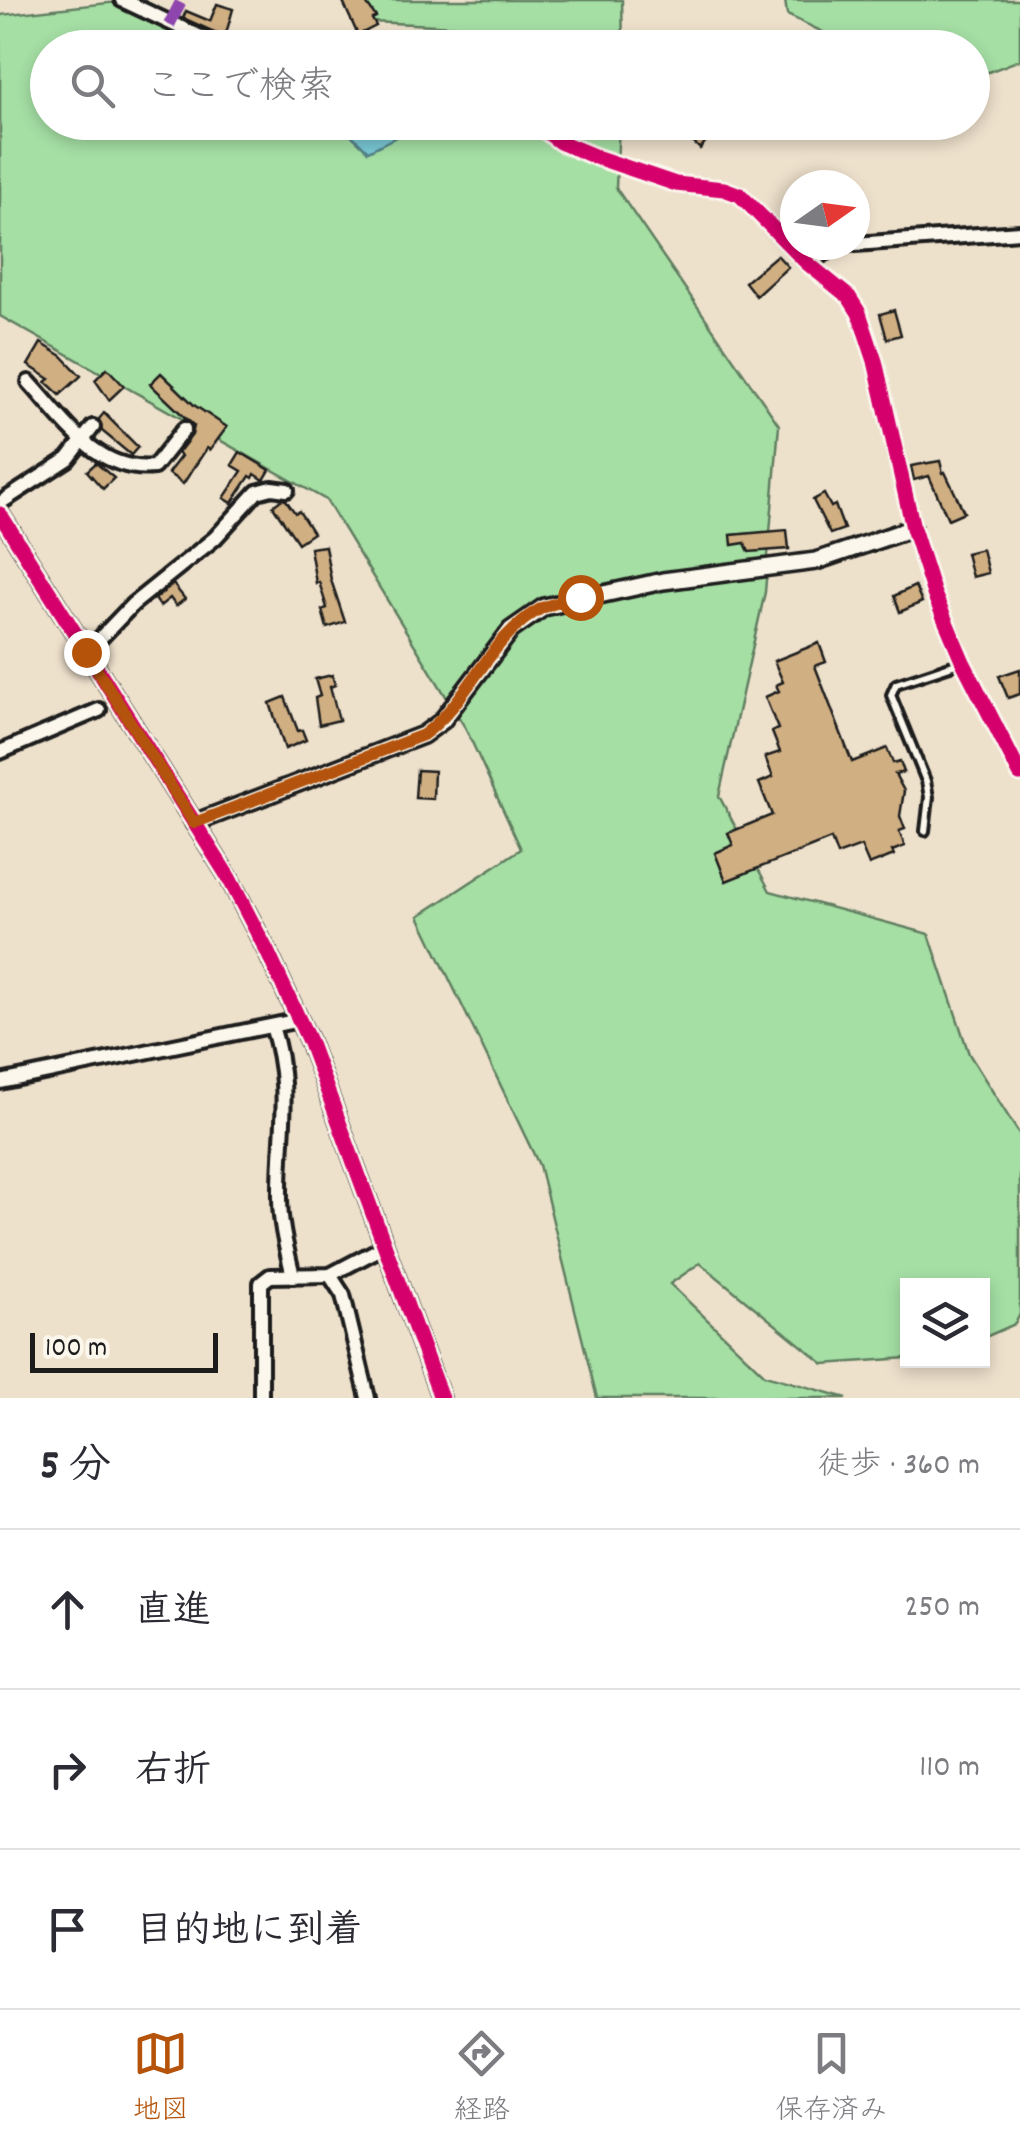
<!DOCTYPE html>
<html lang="ja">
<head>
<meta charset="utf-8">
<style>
  :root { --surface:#fff; --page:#f7f7f7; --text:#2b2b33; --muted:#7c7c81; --line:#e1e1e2; --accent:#b45309 }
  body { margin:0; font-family:Dekko,"Klee One",sans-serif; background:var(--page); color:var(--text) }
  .controls { position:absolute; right:30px; bottom:30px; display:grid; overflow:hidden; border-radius:0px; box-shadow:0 5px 15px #0003 }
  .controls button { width:90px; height:90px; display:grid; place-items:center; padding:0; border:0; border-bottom:2px solid var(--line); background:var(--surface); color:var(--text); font:50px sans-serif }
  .compass { position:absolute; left:780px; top:170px; width:90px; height:90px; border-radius:50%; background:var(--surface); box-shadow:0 5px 15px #0003; rotate:76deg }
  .scale { position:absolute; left:30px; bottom:25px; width:188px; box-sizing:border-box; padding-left:10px; border:5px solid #1c1c1c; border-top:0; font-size:28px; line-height:35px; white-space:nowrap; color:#1c1c1c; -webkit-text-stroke:8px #fbf7ec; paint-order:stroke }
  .stop { position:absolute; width:30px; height:30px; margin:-22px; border:8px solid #b45309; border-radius:50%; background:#fff }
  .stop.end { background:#b45309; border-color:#fff; box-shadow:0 2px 10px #0008 }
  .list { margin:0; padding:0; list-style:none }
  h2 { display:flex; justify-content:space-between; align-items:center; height:130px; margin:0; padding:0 40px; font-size:42px }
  h2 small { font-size:32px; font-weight:400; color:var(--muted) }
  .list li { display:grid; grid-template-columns:65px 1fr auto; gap:30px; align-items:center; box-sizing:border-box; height:160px; padding:0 40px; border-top:2px solid var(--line) }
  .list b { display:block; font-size:38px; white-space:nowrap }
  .list em { font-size:32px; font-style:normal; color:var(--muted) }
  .icon { flex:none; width:55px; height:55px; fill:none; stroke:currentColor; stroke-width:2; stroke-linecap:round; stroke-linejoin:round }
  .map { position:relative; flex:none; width:1020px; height:1398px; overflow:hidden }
  .search { position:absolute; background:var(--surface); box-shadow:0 5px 15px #0003; left:30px; right:30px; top:30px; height:110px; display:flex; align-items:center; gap:25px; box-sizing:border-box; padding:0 35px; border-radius:55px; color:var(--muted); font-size:38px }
  .sheet { height:610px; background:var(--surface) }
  nav { display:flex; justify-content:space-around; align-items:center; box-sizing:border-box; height:140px; border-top:2px solid var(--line); background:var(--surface); font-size:28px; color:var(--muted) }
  nav a { display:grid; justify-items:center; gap:5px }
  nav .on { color:var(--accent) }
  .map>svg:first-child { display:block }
</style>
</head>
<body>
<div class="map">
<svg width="1020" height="1398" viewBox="0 0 1020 1398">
  <rect width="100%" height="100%" fill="#eee1cc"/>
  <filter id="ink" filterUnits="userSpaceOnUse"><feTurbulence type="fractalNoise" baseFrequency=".01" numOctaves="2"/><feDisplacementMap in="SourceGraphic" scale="20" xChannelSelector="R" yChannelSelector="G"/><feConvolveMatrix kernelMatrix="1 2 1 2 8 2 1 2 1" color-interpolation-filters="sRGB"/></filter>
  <g filter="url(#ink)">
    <g fill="#a5dfa4" stroke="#607e60" stroke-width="2.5">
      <path d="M135,0L212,47L48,48V122L339,123L368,151L421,123H619L616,188L779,425L765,592L719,796L770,891L929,934L969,1054L1020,1135V1314L1015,1324L983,1338L982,1286H908L907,1358L824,1364L700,1263L670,1284L765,1375L847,1398H597L539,1165L419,916L521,849L466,729L326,500L0,316V15Z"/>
      <path d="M363,0H622L623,47H478L476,27L371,22Z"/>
      <path d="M785,0H1020V60L973,78L972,48L854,47L787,15Z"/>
    </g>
    <path fill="#7ac9d5" stroke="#54848b" stroke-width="2.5" d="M339,123H424L368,151Z"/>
    <g fill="#d0af83" stroke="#1c1c1c" stroke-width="2.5">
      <path d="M342,0H364L376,17L372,19L376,26L358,35Z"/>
      <path d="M217,4L233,9L225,37L183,18L186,11L210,21Z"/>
      <path d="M672,122H721L700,149Z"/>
      <path d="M777,255L788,267L756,296L745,282Z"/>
      <path d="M894,310L901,335L887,339L880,314Z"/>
      <path d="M41,343L62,356L81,376L60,395L46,382L50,379L28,365Z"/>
      <path d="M107,368L124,386L109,400L95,380Z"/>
      <path d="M161,373L194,405L227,427L210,450L207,448L183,484L168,473L181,456L178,453L192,435L194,426L150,384Z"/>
      <path d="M104,413L138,447L131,455L102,431L99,419Z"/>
      <path d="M240,452L270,470L264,480L255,474L253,478L250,476L232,503L224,498L242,471L232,465Z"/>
      <path d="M940,461L943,473L945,472L964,512L948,519L929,476L914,480L911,466Z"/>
      <path d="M96,463L114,478L103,489L87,471Z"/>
      <path d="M824,494L831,507L835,505L844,529L830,534L813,500Z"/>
      <path d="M282,499L286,500L295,513L299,511L313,533L298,543L273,506Z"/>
      <path d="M787,530L789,549L749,552L745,543L732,545L731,535Z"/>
      <path d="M325,546L331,580L345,622L327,628L322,610L327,608L319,582L316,583L310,548Z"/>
      <path d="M982,549L988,573L972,577L966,553Z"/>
      <path d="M173,584L185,599L176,606L170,598L160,606L155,599Z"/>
      <path d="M915,586L922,602L900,612L894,596Z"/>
      <path d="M819,643L826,662L815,666L852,762L887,748L893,763L900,761L904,772L895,774L904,791L900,816L905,829L899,831L905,846L892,851L894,855L869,865L861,846L837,855L831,839L726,881L715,853L733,845L728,833L772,815L759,783L773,777L765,757L780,752L772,732L778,729L765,697L779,691L776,685L783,682L774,661Z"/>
      <path d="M1020,669V694L1008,698L999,676Z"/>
      <path d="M332,675L335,685L330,687L339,720L319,725L315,698L320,696L315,679Z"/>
      <path d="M285,697L298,731L302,730L306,740L285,749L270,703Z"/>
      <path d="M417,770L434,771L433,799L415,798Z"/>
    </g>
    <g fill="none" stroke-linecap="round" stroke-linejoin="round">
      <defs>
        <path id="service" d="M925,831L929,797L926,781L891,695L896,684L962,662"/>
        <g id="minor">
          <path d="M122,0L224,48"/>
          <path d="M534,122L560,142L596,157L676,184L724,189L740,195L807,263L849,297L859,313L875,361L913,528L934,594L963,662L1020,774"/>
          <path d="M855,244L1020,232"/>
          <path d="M807,263L840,245"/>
          <path d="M29,382C64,420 97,473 154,467L184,429"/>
          <path d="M0,503L68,459L93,427"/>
          <path d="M87,652L133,604L215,538L257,492L272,488L287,490"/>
          <path d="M0,752L99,710"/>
          <path d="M272,1026C293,1092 279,1132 280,1198C280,1225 287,1250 293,1276"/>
          <path d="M0,1082L299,1020"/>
          <path d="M330,1275L343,1295L368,1398"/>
          <path d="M261,1398V1283L270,1276L330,1275L385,1246"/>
        </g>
        <g id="tertiary">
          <path d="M0,514L229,878L267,951L309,1041L441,1398"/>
          <path d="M194,823L423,735L442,721L511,630L544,607L663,581L816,561L913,528"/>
        </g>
      </defs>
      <use href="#service" stroke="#1c1c1c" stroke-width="14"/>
      <use href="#minor" stroke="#1c1c1c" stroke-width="20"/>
      <use href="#tertiary" stroke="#1c1c1c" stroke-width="22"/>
      <use href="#service" stroke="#fbf7ec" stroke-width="6"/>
      <use href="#minor" stroke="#fbf7ec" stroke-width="12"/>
      <use href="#tertiary" stroke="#fbf7ec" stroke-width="15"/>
      <path stroke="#8e44ad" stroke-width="12" stroke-dasharray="25 12" stroke-linecap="butt" d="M169,25L182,0"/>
      <defs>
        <g id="cycleway">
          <path d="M534,122L560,142L596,157L676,184L724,189L740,195L807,263L849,297L859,313L875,361L913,528L934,594L963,662L1020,774"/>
          <path d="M0,514L229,878L267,951L309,1041L441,1398"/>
        </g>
      </defs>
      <use href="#cycleway" stroke="#fbf7ec" stroke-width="21"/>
      <use href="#cycleway" stroke="#d6006c" stroke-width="15"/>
    </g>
  </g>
  <g fill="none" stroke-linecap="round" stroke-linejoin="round" filter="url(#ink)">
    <path stroke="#b45309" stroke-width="12" d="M86,652L194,823L423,735C470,701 489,636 542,608C553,603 568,600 580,597"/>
  </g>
</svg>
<div class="controls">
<button><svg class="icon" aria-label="layers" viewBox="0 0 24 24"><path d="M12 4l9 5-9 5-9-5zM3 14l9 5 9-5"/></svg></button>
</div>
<svg class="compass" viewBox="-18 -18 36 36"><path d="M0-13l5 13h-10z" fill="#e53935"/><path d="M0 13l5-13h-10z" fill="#7c7c81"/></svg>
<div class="scale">100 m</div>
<div class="stop" style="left:580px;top:597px"></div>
<div class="stop end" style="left:86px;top:652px"></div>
<div class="search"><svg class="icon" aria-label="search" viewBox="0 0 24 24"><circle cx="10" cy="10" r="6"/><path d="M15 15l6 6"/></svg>ここで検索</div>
</div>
<section class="sheet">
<h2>5 分<small>徒歩 · 360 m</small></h2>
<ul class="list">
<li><svg class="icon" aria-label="ahead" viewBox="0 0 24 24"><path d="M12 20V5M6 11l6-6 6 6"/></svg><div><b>直進</b></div><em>250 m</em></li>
<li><svg class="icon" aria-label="right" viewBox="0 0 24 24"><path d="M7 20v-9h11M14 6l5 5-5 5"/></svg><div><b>右折</b></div><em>110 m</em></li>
<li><svg class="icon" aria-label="arrive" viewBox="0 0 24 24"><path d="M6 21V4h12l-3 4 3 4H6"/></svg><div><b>目的地に到着</b></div></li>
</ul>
</section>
<nav>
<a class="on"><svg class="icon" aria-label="map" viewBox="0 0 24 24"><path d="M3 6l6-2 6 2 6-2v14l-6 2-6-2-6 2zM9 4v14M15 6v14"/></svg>地図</a>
<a><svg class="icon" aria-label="directions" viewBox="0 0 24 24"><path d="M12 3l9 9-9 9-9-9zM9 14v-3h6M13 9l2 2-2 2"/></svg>経路</a>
<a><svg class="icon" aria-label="saved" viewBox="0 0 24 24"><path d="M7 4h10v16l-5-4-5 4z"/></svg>保存済み</a>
</nav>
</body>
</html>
